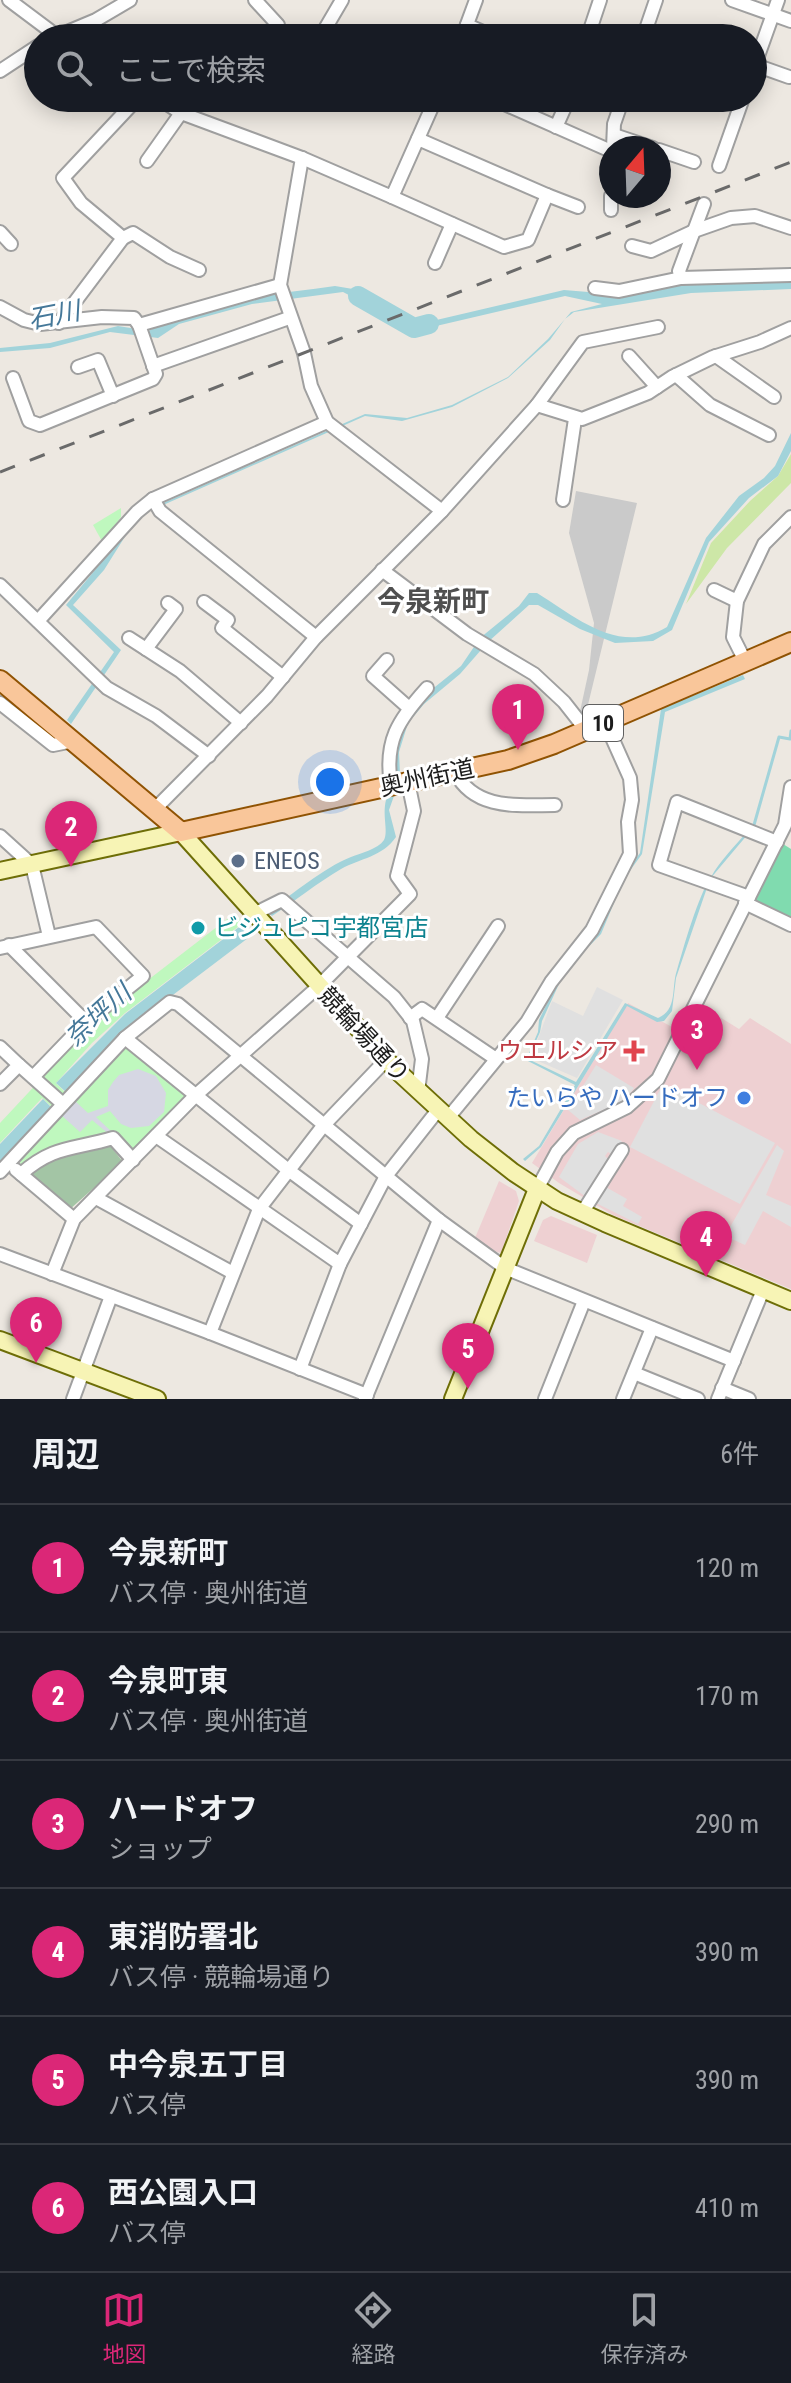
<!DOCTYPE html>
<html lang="ja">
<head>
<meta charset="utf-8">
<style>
  :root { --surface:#171b24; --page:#20242c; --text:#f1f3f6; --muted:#9ea1a6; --line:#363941; --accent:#db2777 }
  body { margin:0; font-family:"Roboto Condensed","Noto Sans JP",sans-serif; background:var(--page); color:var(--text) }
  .compass { position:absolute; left:599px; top:136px; width:72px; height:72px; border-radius:50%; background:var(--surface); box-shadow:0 4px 20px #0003; rotate:19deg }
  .you { position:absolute; left:330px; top:782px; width:28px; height:28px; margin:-20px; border:6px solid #fff; border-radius:50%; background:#1a73e8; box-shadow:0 0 0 12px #1a73e833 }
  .badge { display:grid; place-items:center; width:52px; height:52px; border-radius:50%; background:var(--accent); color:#fff; font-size:26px; font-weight:700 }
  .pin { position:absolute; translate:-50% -66px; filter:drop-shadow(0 2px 4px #0008) }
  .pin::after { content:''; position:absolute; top:42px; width:28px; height:24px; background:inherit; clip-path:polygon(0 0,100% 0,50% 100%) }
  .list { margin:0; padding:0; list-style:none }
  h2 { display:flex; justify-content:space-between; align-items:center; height:104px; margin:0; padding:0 32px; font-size:34px }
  h2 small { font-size:26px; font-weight:400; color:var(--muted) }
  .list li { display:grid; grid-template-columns:52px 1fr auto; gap:24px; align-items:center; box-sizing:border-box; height:128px; padding:0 32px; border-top:2px solid var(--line) }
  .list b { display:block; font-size:30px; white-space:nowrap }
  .list p { margin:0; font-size:26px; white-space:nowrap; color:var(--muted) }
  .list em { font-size:26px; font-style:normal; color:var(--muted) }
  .icon { flex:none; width:44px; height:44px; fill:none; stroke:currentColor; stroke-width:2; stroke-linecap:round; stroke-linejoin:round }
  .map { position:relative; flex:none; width:791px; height:1399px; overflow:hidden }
  .search { position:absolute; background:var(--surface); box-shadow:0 4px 20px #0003; left:24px; right:24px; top:24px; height:88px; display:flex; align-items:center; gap:20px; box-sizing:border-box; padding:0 28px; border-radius:44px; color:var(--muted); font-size:30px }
  .sheet { height:872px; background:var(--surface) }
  nav { display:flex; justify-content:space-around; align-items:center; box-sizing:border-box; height:112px; border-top:2px solid var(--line); background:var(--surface); font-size:22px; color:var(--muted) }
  nav a { display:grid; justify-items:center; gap:4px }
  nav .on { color:var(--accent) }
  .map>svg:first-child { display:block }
</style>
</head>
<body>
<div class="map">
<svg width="791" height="1399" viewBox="0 0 791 1399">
  <rect width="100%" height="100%" fill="#ede8e1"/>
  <g fill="#eed0d2">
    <path d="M628,1003L683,1033L699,1004L739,1029L750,1018L791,1044V1289L613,1215L559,1183L532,1163Z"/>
    <path d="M499,1181L516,1191L519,1201L501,1253L489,1250L475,1238Z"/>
    <path d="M551,1216L597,1235L587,1263L534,1241L543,1220Z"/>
  </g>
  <path fill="#cacaca" d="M576,491L637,503L585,717L579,716L589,670L594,623L569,533Z"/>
  <path fill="#cde7a7" d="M791,454V483L727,548L686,604L711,543L750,501L778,476Z"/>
  <path fill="#a3c5a5" d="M108,1143L123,1162L69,1210L26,1173L35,1164Z"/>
  <g fill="#bff8be">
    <path d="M121,508V517L103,543L93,525Z"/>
    <path d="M235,913L243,923L125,1013L92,1043L56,1083L67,1094L53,1108L42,1098L0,1143V1123L85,1032L109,1010Z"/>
    <path d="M123,1049H130L186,1093V1101L134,1154L114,1134L22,1166L20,1163L23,1155Z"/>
  </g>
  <path fill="#80dbaf" d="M783,844L791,849V920L753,902Z"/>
  <g fill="#e0e0e0">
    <path d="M597,987L623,1000L577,1078L531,1058L552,1001L583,1016Z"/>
    <path d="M596,1065L634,1088L624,1101L580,1120L568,1110Z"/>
    <path d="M663,1084L775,1143L740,1204L630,1147Z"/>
    <path d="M598,1132L622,1141L613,1155L608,1152L605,1156L610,1161L586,1197L559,1177L578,1144Z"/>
    <path d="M777,1145L784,1151L766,1195L791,1206V1227L763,1211L745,1245L725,1236Z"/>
    <path d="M604,1186L627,1199L623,1206L642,1217L638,1224L594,1202Z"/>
  </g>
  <path fill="#d6d7e3" d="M138,1069L156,1076L166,1093L164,1112L149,1126L131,1128L121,1124L110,1111L96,1117L114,1134L110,1135L92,1120L80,1132L61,1115L75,1101L88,1113L108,1106V1090L113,1082L119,1075Z"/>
  <g fill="#a2d3da">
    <path d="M791,280V289L691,293L574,312L565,319L550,340L508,378L452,407L402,421L365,416L145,513L126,535L104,570L73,605L121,650L71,724L67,720L114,652L66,605L143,512L365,414L407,418L452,405L508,377L548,339L571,312L602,304L565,296L419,330L412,329L401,323L408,322L415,325L564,290L624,295L690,283Z"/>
    <path d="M335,286L353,289L384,307L378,310L343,292L252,304L179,324L158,338L110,332L50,348L0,352V348L50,343L118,326L149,331C203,297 274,295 335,286Z"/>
    <path d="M791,433V451L778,476L749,498L709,542L672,630L653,641L615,643L580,629L538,605H529L488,642L460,674L424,704L408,723L399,752L400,775L394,777L395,739L425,695L461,666L480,638L519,606L529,593H537C576,617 619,656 667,627L706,538L739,496L764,478L775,466Z"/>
    <path d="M743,675L745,679L665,712L642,854L624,879L601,934L565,971L542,1021L540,1032L528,1059L576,1082L625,1003L658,1018C678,1010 671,987 677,970C684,946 698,896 711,877C720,861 734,847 746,833L748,834L710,879L676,978L672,1011L664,1021L657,1022L627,1006L541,1147L525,1161L523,1159L539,1146L575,1085L526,1060L538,1032L539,1020L564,969L599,932L622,877L640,853L661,709Z"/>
    <path d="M394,796L389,810L396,837C382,857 361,858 341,869C317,883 295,901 272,916L267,911C294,894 323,868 351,857C361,853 378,849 384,840C389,831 381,813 387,797Z"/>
    <path d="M243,924L252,935L132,1026L67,1093L56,1083L125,1014Z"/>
    <path d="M43,1099L52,1108L0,1165V1144Z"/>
  </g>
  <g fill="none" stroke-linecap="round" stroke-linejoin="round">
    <path stroke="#a2d3da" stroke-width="3" d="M754,825L779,737L790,739L791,731"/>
    <path stroke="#a2d3da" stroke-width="20" d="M358,296L414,328L429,324"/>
    <defs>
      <g id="street">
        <path d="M9,0L57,36"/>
        <path d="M255,0L278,25"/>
        <path d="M732,0L791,21"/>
        <path d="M467,25L497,38"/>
        <path d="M325,29L342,0"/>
        <path d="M589,33L600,0"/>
        <path d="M53,38L96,20L130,0"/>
        <path d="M462,38L476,0"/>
        <path d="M643,38L656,0"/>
        <path d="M755,65L789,77"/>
        <path d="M753,70L778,0"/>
        <path d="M0,71L38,46"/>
        <path d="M158,98L181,113L302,158L392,197L436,98"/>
        <path d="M491,98L611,151"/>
        <path d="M556,127L569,98"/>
        <path d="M614,135L653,148"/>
        <path d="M613,148L614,124L623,98"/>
        <path d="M659,150L694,162"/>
        <path d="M147,161L181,113"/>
        <path d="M719,166L743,98"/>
        <path d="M547,195L578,207"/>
        <path d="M392,197L504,247L528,240L547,195L418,139"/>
        <path d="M611,210V196"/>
        <path d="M0,232L11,244"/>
        <path d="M123,238L133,233L170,257L199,270"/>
        <path d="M632,246L651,251L694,231L731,218L755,216L791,228"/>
        <path d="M435,263L452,224"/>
        <path d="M681,278L679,271L704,204"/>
        <path d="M595,288L619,291L681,278L791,275"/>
        <path d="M0,307L24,320L40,324L102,317L134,318L139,325L156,374L153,379L40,425L29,421L13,378"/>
        <path d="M59,323L123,238L81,203L63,178L138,98"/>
        <path d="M139,325L280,285"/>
        <path d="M629,356L657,387"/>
        <path d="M716,356L774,397"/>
        <path d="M153,366L289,318"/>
        <path d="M78,367L98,360L113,396"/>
        <path d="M676,375L710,405L769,435"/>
        <path d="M537,405L583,342L658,327"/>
        <path d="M153,499L160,511L316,637"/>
        <path d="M563,500L575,419"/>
        <path d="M442,511L537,405L582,419L648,393L672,377L713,357L760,342L791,328"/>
        <path d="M382,570L467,634L534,674L564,702L586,730"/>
        <path d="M0,585L107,688L156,716L209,756"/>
        <path d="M714,590L737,601"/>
        <path d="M204,602L228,620L222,628L283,677"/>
        <path d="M38,621L137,512L153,499L327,422"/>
        <path d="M129,638L180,671L241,723"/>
        <path d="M146,649L176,609L168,603"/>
        <path d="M387,660L373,676L409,708"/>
        <path d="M745,661L733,637L737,601L764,544L791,517"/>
        <path d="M0,703L53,745L73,741"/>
        <path d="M455,772C475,811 519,805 555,805"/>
        <path d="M391,786C384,741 398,720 427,688"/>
        <path d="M154,810L267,696L316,637L442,511L327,422L311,386L304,353L280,285L302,158"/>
        <path d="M0,836L32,865L49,936"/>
        <path d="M749,897L659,865L677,802L777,842"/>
        <path d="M745,903L791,925"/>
        <path d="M254,914L282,900L394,997L413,1021L422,1059L418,1092"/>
        <path d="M9,945L86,1022"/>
        <path d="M0,948L96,927L143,976L86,1022L33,1077"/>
        <path d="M410,1018L422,1009L496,1059"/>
        <path d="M437,1018L498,926"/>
        <path d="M125,1038L287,1169L361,1224"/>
        <path d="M0,1047L19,1065L0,1084"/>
        <path d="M19,1065L63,1104"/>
        <path d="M448,1118L527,1022L551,982L592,930L630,854L628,822L632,800L630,778L605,722"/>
        <path d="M156,1136L340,1264L386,1176L438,1110"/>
        <path d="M16,1170L74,1219"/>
        <path d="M0,1172L125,1038L170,1002L178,1004L439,1220L505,1268L734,1361"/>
        <path d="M21,1174C54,1145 73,1150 113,1138L133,1160"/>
        <path d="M537,1189L557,1152L574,1133L627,1107L658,1079L785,825L791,787"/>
        <path d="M96,1198L233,1273"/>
        <path d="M582,1213L622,1150"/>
        <path d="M0,1254L210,1333L367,1395"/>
        <path d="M52,1274L74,1219L196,1095L318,987L410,894L397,876L414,811L408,782"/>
        <path d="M210,1333L259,1209L323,1126L386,1060"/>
        <path d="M300,1369L340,1264"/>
        <path d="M634,1373L698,1399"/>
        <path d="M722,1388L749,1399"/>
        <path d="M73,1399L111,1296"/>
        <path d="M365,1399L439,1220"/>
        <path d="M545,1399L584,1301"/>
        <path d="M623,1399L652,1328"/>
        <path d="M718,1399L763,1290"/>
      </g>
      <g id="secondary">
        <path d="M0,871L181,832L393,1067L471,1139L513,1172L557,1201L605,1223L791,1301"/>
        <path d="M0,1340L157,1399"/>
        <path d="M453,1399L537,1189"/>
      </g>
      <path id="primary" d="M0,680L181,832L508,760L554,744L791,642"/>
    </defs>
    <use href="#street" stroke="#a0a0a0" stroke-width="16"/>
    <use href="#secondary" stroke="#6e6e07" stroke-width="20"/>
    <use href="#primary" stroke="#905303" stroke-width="22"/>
    <use href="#street" stroke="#fff" stroke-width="12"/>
    <use href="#secondary" stroke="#f7f4b5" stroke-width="16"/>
    <use href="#primary" stroke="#f9c69a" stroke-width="18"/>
    <path stroke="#6a6a6a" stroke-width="3" stroke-dasharray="16 16" stroke-linecap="butt" d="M0,472L791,162"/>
  </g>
  <circle fill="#5c6f8a" stroke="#fff" stroke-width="3" cx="238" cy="861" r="8"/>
  <circle fill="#0f9aa8" stroke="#fff" stroke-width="3" cx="198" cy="928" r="8"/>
  <path fill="#e0444e" stroke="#fff" stroke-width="3" d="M630 1039h8v8h8v8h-8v8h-8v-8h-8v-8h8z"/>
  <circle fill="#3f7fe0" stroke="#fff" stroke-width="3" cx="744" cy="1098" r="8"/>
  <g text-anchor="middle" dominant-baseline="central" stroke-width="6" stroke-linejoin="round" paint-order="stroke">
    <rect fill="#fff" stroke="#606060" stroke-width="2" x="583" y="705" width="40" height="36" rx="6"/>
    <g font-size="22" font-weight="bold" fill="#1c1c1c">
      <text x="603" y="723">10</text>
    </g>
    <g font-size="24" fill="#1c1c1c" stroke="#fff">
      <text transform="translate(427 778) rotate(-12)">奥州街道</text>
      <text transform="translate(364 1035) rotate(47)">競輪場通り</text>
    </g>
    <g font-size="24" fill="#4e5e75" stroke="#fff" text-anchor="start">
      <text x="254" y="861">ENEOS</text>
    </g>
    <g font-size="24" fill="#0d838f" stroke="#fff" text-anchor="start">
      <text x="214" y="928">ビジュピコ宇都宮店</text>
    </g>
    <g font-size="24" fill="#be3a42" stroke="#fff" text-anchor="end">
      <text x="618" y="1051">ウエルシア</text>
    </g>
    <g font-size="24" fill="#366cbe" stroke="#fff" text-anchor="end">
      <text x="728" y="1098">たいらや ハードオフ</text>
    </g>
    <g font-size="26" font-style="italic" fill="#457899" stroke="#fff">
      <text transform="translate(54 315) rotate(-11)">石川</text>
      <text transform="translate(98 1015) rotate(-42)">奈坪川</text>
    </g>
    <g font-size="28" font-weight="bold" fill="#4f4f4f" stroke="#fff">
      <text x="433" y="601">今泉新町</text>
    </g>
  </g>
</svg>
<svg class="compass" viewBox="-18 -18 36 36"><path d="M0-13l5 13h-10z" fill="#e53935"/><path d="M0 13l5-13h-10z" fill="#9ea1a6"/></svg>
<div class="you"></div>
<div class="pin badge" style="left:518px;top:750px">1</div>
<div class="pin badge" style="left:71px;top:867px">2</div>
<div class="pin badge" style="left:697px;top:1070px">3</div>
<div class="pin badge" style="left:706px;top:1277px">4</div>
<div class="pin badge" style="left:468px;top:1389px">5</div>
<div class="pin badge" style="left:36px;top:1363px">6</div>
<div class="search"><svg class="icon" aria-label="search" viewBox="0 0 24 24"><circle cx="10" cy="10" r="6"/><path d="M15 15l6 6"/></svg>ここで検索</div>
</div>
<section class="sheet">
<h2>周辺<small>6件</small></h2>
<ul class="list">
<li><span class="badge">1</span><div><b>今泉新町</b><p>バス停 · 奥州街道</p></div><em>120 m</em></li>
<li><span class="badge">2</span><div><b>今泉町東</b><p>バス停 · 奥州街道</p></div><em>170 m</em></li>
<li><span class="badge">3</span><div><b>ハードオフ</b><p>ショップ</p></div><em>290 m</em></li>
<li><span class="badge">4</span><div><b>東消防署北</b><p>バス停 · 競輪場通り</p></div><em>390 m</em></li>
<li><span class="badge">5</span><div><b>中今泉五丁目</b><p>バス停</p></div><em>390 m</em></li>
<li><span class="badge">6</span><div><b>西公園入口</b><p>バス停</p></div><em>410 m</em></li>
</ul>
</section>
<nav>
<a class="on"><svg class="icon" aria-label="map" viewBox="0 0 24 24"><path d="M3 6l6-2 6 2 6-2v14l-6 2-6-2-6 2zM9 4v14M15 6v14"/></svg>地図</a>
<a><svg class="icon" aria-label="directions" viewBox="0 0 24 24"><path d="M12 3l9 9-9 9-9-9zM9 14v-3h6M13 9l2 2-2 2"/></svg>経路</a>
<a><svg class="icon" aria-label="saved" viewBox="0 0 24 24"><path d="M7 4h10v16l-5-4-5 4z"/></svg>保存済み</a>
</nav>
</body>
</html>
